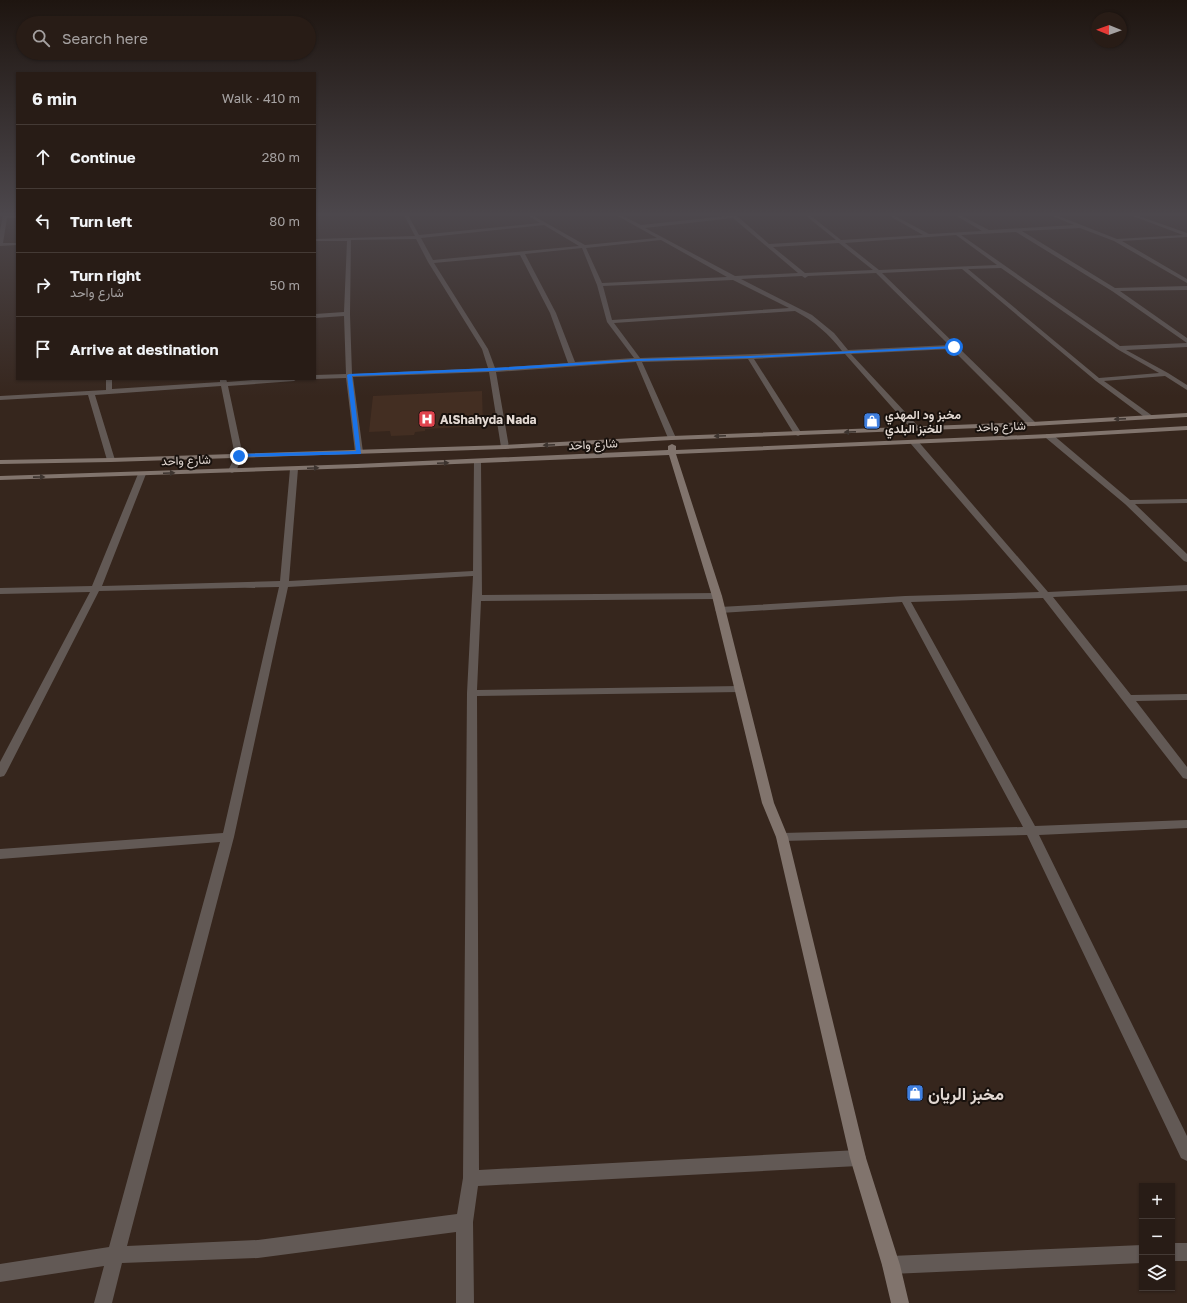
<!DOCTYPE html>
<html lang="en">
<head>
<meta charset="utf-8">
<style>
  :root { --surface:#281c16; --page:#342923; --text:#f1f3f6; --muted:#a5a1a1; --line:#443a35 }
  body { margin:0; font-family:"Golos Text",Vazirmatn,sans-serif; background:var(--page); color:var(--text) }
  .controls { position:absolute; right:12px; bottom:12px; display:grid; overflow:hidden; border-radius:0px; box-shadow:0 1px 3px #0004 }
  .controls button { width:36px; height:36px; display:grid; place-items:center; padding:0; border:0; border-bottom:1px solid var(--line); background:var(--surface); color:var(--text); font:20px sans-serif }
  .compass { position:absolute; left:1091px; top:12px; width:36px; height:36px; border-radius:50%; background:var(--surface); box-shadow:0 1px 3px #0004; rotate:271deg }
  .stop { position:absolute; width:12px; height:12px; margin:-9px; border:3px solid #1a73e8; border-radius:50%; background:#fff }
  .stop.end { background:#1a73e8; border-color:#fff; box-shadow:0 1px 4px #0008 }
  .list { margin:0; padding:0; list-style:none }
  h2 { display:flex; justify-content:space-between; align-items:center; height:52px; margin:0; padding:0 16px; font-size:17px }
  h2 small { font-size:13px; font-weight:400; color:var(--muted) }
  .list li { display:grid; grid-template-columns:26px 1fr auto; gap:12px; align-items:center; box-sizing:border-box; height:64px; padding:0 16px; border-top:1px solid var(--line) }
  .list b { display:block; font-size:15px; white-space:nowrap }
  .list p { margin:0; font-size:13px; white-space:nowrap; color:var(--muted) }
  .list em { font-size:13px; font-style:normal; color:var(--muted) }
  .icon { flex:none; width:22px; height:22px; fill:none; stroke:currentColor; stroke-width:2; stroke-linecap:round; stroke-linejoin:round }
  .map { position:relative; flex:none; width:1187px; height:1303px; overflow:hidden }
  .search { position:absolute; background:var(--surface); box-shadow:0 1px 3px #0004; left:16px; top:16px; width:300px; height:44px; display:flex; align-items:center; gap:10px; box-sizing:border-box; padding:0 14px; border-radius:22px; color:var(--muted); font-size:15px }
  .panel { position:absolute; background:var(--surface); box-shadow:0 1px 3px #0004; left:16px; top:72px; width:300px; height:308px; border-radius:0px }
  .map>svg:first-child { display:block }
</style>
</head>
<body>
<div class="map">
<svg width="1187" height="1303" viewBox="0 0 1187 1303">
  <rect width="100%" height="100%" fill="#36261d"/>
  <path fill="#432e22" d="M482,391L483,426L425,429V431L415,432L414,435L391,436L390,431L369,432L373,396Z"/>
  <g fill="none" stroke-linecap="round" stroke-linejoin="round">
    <g fill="#625955" fill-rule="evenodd">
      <path d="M3,215L17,216V218H7L3,243H17V245L0,246V230Z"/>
      <path d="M404,215H408L419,235L540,223L527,215H532L585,245L657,238L616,215H621L641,225L736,215L769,244L836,240L805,215H810L841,240L923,235L888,215H893L929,234L982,231L955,215H960L989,230L1074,225L1050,215H1056L1117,239L1183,235L1130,215H1136L1187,233V237L1122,241L1187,279V283L1114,241L1080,228L1022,231L1115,288L1187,286V290L1120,291L1187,338V343L1112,291L1016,232L961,235L1120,346L1187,343V347L1126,350L1168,373L1187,385V390L1165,376L1104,381L1154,417L1153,419H1147L1096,381L962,269L882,273L1035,422V426H1029L952,349L851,354L919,427L920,429L916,431H913L845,354L754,359L802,434L798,436L794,434L748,359L642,362L676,438L672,440L668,438L636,362L496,372L509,447L505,449L501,447L489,372L353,377L363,452L359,454L355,452L346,378L315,379V375L346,374L344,316L315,318V314L344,312L347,241H315V239L415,236ZM733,218L798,273L735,276L645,228ZM544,225L579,246L433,260L421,238ZM956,235L997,265L879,270L845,243ZM416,239L428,262L482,349L488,368L352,374L350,314L351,240ZM661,240L727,277L602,283L586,248ZM839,243L873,270L805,273L773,247ZM582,248L597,285L607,322L634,358L575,362L556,313L525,254ZM520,255L550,313L568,363L495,368L488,349L434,263ZM1001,268L1117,349L1159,373L1099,378L968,269ZM876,273L949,345L848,350L834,333L812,315L741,279L802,276L805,278L808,276ZM733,280L789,308L612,320L603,286ZM795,311C814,321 829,334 842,351L640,358L614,323Z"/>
      <path d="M106,379H112V389L220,382V379H226L227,382L265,379H297L294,381L228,386L243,456L236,471L232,473L228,471L235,456L221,386L95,395L115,460L111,462L107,460L88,395L0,400V396L106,390Z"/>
      <path d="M1046,434H1052L1130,500L1187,499V503L1135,504L1187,554V562L1184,561L1125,504L1046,438Z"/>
      <path d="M911,440H917L1048,592L1187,585V591L1053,597L1131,695L1187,694V700L1136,701L1187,767V779L1183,778L1043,598L911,602L1035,826L1187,820V828L1039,835L1187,1136V1161L1181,1158L1027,835L782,841L778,840L776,837L778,834L782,833L1023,827L902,602L720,613L715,610L720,607L905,596L1039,592L911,444Z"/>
      <path d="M474,459H477L481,461L482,595L717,593L722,596L717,599L481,601L477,690L740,686L745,689L740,692L477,696L479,1170L858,1150L864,1152L866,1158L864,1164L858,1166L478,1186L473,1222L474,1303H456V1232L258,1258L122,1263L112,1303H94L104,1266L0,1282V1264L109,1247L220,842L0,859V849L223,833L279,587L99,591L6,773L4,776L0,777V762L90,592L0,594V588L92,586L138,474L142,472L146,474L102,586L280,581L290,469L294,467L298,469L289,581L473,571ZM473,576L467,693L463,1178L457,1214L258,1240L127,1246L234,837L288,587Z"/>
      <rect x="1172" y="1243" width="15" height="18"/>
      <path d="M1142,1245V1263L891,1274L885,1271L882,1265L885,1259L891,1256Z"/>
    </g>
    <g fill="#81746d" fill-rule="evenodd">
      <path d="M1187,413V417L1032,426L672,440L505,449L111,462L0,464V460L111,458L505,445L672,436L1032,422Z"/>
      <path d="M1187,426V430L1049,438L676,454L722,596L774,803L788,837L866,1158L900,1265L909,1303H891L882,1265L850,1158L776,837L762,803L712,596L669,455L357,468L0,480V476L357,464L668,450V446L672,444L676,446V450L1049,434Z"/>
    </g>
  </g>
  <defs><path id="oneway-solid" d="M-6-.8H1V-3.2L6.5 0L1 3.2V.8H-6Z"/></defs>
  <g fill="#3d342f">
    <use href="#oneway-solid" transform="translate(1120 419) rotate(177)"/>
    <use href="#oneway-solid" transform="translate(850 432) rotate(178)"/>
    <use href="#oneway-solid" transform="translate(720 436) rotate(178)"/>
    <use href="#oneway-solid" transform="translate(549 445) rotate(177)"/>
    <use href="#oneway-solid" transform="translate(443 463) rotate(-2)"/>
    <use href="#oneway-solid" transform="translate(313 468) rotate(-2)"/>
    <use href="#oneway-solid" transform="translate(169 473) rotate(-2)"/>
    <use href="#oneway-solid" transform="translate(39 477) rotate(-1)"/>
  </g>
  <linearGradient id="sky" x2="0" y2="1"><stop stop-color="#1e1510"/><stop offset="0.54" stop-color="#4c474c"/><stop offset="1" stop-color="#4c474c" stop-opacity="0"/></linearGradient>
  <rect width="1187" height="397" fill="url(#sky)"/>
  <path fill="#1a73e8" d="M954,346L956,348L750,358L638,361L492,371L352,376L361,454L239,457L236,456L239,454L356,451L347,375L349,374L492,368L638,359L750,356Z"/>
  <defs>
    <symbol id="hospital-square" viewBox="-11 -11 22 22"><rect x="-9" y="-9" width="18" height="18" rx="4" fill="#e0444e" stroke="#18110d"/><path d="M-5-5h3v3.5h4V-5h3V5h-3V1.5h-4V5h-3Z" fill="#fff"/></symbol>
    <symbol id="shop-square" viewBox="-11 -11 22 22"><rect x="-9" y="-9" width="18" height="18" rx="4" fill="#3f7fe0" stroke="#18110d"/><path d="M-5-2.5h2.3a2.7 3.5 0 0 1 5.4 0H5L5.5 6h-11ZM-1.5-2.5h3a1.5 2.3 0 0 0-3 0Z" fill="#fff"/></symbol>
  </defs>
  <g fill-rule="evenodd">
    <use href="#hospital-square" x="417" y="409" width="20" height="20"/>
    <use href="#shop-square" x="862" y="411" width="20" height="20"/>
    <use href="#shop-square" x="905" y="1083" width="20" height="20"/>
  </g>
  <g text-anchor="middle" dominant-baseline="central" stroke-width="4" stroke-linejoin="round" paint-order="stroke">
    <g font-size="12" font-weight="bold" fill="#e3d9d3" stroke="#18110d" text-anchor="start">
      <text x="885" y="414">مخبز ود المهدي<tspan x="885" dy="14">للخبز البلدي</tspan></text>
      <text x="440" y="419">AlShahyda Nada</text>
    </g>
    <g font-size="12" fill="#e3d9d3" stroke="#18110d">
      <text transform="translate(1001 426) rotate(-2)">شارع واحد</text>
      <text transform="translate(593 444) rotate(-3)">شارع واحد</text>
      <text transform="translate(186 460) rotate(-2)">شارع واحد</text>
    </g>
    <g font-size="17" font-weight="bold" fill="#e3d9d3" stroke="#18110d" text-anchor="start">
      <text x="928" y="1093">مخبز الريان</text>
    </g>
  </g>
</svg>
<div class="controls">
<button>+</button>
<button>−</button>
<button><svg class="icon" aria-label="layers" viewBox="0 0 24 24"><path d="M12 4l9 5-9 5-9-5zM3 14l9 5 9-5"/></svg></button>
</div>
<svg class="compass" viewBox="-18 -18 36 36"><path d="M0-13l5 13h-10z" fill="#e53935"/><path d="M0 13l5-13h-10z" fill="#a5a1a1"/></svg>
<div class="stop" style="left:954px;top:347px"></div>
<div class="stop end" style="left:239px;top:456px"></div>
<div class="search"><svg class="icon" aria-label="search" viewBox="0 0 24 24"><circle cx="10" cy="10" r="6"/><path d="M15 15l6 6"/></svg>Search here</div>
<section class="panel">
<h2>6 min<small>Walk · 410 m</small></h2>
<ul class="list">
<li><svg class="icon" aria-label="ahead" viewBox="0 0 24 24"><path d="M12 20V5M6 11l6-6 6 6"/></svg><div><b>Continue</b></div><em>280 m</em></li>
<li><svg class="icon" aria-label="left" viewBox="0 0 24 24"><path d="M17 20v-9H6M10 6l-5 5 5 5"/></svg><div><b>Turn left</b></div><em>80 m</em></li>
<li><svg class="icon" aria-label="right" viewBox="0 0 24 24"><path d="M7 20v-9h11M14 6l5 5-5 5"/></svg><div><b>Turn right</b><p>شارع واحد</p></div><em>50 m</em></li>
<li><svg class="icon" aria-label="arrive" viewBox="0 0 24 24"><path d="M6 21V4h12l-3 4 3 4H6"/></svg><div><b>Arrive at destination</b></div></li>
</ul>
</section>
</div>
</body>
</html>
